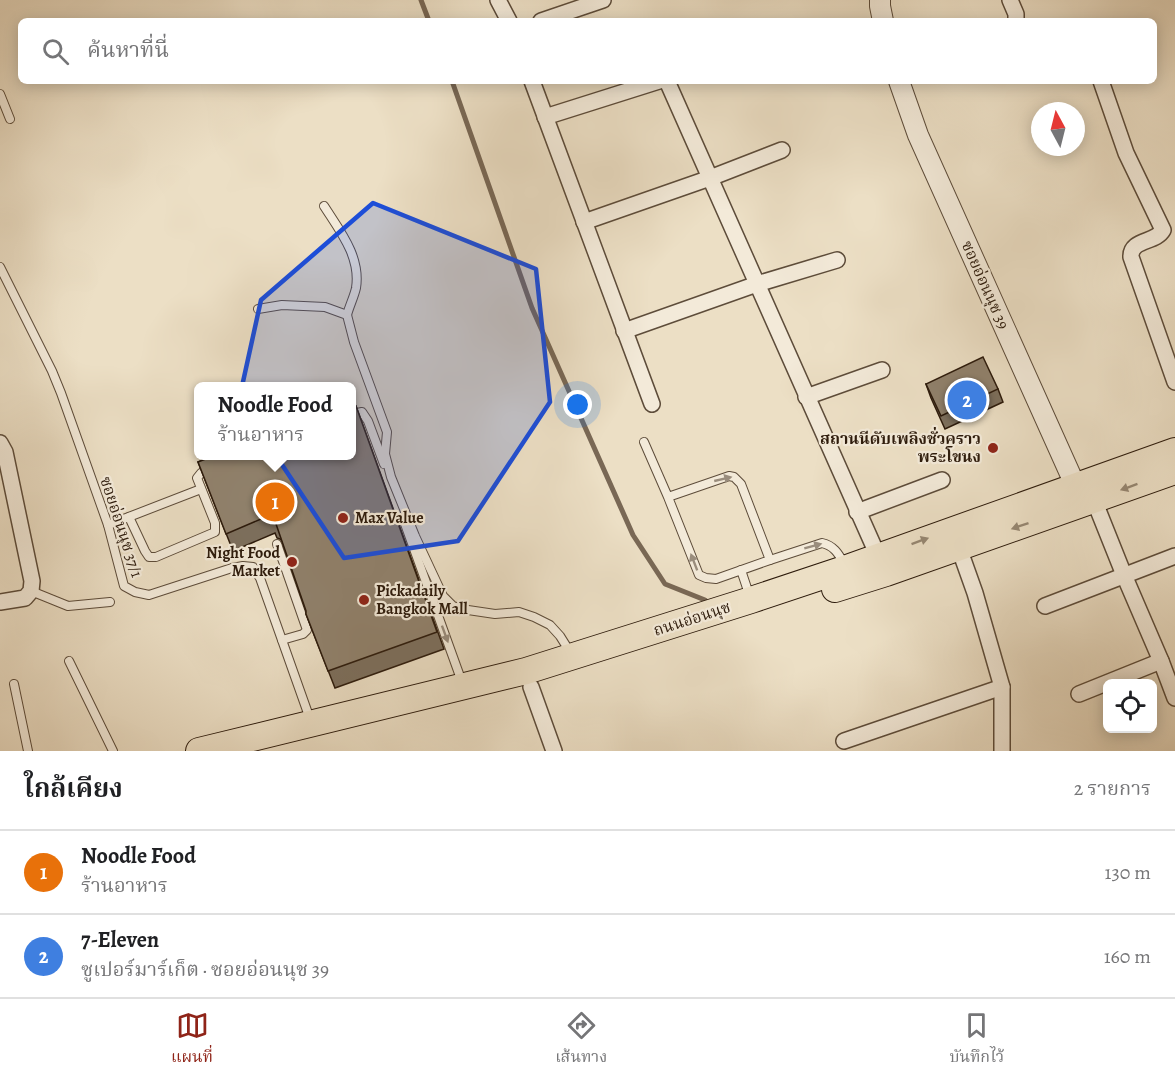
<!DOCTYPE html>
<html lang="th">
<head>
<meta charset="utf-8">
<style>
  :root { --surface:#fff; --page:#f2f2f2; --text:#202124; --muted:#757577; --line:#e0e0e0; --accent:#8f2418 }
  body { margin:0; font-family:Alegreya,"Noto Serif Thai",serif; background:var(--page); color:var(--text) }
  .controls { position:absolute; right:18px; bottom:18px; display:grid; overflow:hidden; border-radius:9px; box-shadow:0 3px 15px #0003 }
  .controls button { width:54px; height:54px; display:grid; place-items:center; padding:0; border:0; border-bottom:2px solid var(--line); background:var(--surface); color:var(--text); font:30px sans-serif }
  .compass { position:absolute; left:1031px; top:102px; width:54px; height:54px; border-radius:50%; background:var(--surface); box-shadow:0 3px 15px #0003; rotate:353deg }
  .you { position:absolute; left:578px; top:405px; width:21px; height:21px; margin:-15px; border:4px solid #fff; border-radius:50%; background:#1a73e8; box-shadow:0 0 0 9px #1a73e833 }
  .badge { display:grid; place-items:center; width:39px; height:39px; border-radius:50%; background:var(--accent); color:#fff; font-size:20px; font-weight:700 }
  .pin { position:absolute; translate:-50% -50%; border:3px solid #fff; box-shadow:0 2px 6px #0006 }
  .popup { position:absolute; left:194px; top:382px; width:162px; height:78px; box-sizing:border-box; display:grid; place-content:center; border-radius:9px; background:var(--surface); filter:drop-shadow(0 2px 4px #0005); font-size:20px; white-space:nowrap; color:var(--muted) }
  .popup b { font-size:22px; color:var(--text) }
  .popup::after { content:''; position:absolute; left:50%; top:100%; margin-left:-12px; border:12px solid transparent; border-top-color:var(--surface) }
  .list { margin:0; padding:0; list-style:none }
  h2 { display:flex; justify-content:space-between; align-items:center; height:78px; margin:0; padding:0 24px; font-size:26px }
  h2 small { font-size:20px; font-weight:400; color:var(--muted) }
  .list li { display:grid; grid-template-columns:39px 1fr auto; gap:18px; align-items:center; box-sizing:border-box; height:84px; padding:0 24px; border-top:2px solid var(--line) }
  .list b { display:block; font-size:22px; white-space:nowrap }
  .list p { margin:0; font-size:20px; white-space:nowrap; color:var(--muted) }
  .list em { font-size:20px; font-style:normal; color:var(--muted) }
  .icon { flex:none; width:33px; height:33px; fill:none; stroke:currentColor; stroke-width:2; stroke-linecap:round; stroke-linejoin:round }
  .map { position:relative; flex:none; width:1175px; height:751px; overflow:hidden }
  .search { position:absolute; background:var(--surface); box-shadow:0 3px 15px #0003; left:18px; right:18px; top:18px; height:66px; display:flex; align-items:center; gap:15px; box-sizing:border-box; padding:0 21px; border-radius:9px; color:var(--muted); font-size:22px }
  .sheet { height:246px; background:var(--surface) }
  nav { display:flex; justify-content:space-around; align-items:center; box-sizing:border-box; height:84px; border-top:2px solid var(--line); background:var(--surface); font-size:16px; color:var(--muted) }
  nav a { display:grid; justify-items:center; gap:3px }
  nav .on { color:var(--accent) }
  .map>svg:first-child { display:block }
</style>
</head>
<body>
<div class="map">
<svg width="1175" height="751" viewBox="0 0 1175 751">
  <rect width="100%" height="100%" fill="#ecdfc5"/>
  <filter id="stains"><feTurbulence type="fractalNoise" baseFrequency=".00333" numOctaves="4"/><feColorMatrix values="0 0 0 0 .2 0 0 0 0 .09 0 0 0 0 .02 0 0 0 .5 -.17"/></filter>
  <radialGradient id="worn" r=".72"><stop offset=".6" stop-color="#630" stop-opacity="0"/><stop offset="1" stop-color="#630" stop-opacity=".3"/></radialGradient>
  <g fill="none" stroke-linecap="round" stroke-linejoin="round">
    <g stroke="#796855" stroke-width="5">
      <path d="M421,0L429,21"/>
      <path d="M452,81L532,308L633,535L665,584L705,600"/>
    </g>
    <defs>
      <g id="service">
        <path d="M0,94L10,119"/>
        <path d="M324,206C340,231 361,257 356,288C354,297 349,307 347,315"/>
        <path d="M0,267L52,371L61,393L108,525L124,586L135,592L149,595L232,568L243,566L253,567L260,578L310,719"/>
        <path d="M258,309L282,305L325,307L347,315L354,342L387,432L385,454L391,477L415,536L443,596L453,606L468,610L495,614L519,612L534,617L550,625L560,636L570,652"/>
        <path d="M352,414L362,412L368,421L384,464"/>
        <path d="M644,442L668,497L699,575L706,578L716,579L770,560L741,484L734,477L729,476L668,497"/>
        <path d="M129,517L145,551L149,557H156L215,532V523L197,478L201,473L209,470"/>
        <path d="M405,524L462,682"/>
        <path d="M108,525L201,489"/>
        <path d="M277,544L307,630L303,634L282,640"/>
        <path d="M770,560L822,543C835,546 839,555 845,565"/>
        <path d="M741,570L750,597"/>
        <path d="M31,591L68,606L110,602"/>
        <path d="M69,661L113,751"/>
        <path d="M14,684L28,751"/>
      </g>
      <g id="minor">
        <path d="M498,0L509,21"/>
        <path d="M1010,0L1016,14V21"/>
        <path d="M541,21L603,0"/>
        <path d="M532,81L652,404"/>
        <path d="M667,81L878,556"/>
        <path d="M1101,81L1126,153L1163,230C1156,243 1130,239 1131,257L1175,382"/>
        <path d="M545,117L659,81"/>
        <path d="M584,222L710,178L782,150"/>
        <path d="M624,331L757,284L837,260"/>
        <path d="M806,397L882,370"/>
        <path d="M0,443L5,452L32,581L31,591L25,598L0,602"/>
        <path d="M1094,500L1124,575L1161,661L1175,698"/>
        <path d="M857,512L942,480"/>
        <path d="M959,548L975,593L1002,687V751"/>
        <path d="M1045,606L1175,556"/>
        <path d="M531,687L554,751"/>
        <path d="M1079,694L1161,661"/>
        <path d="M844,741L1002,687"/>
      </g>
      <g id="tertiary">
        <path d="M880,0V6L883,21"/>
        <path d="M899,81L918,135L1076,487"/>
      </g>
      <g id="primary">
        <path d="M835,589L886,573L1175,471"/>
        <path d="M199,751L526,671L751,600L847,568L1175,451"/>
      </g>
    </defs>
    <use href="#service" stroke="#5d4c3a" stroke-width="10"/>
    <use href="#minor" stroke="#5d4c3a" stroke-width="18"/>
    <use href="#tertiary" stroke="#5d4c3a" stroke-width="22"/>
    <use href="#primary" stroke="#2d1b0c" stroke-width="28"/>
    <use href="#service" stroke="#f3ead9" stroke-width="8"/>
    <use href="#minor" stroke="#f3ead9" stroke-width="15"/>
    <use href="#tertiary" stroke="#f3ead9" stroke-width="20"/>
    <use href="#primary" stroke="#ecdfc5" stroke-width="26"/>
  </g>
  <g fill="#7c6f5d" stroke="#2d1b0c" stroke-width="1.5">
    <path d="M926,384L998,389L1003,402L945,429L931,398Z"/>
    <path d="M356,406L444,649L335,688L306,614V611L282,541L280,539L277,538L275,533L233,551L198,462Z"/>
  </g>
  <g fill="#90816c" stroke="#2d1b0c" stroke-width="1.5">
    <path d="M983,357L998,389L941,416L926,384Z"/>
    <path d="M351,401H353L356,406L437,632L328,671L306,614V611L276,524L274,522L270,521L268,516L226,534L198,462L213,456H351Z"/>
  </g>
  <defs><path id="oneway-solid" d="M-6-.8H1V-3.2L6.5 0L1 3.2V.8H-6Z" transform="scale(1.5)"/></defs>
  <g fill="#9a8d7d">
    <use href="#oneway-solid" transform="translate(723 479) rotate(-13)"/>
    <use href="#oneway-solid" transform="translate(813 546) rotate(-15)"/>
    <use href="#oneway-solid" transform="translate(694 562) rotate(-111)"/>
    <use href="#oneway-solid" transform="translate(445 634) rotate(70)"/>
  </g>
  <g fill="#968772">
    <use href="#oneway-solid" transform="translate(1129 487) rotate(160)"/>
    <use href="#oneway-solid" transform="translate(1020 526) rotate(161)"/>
    <use href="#oneway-solid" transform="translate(920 541) rotate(-20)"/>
  </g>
  <path fill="#1d4ed8" fill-opacity="0.2" stroke="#1d4ed8" stroke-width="4.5" stroke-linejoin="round" d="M373,203L536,269L550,402L458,541L344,558L239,400L261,300Z"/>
  <g fill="#8f2418" stroke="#f3ead9" stroke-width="2">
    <circle cx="993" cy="448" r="6"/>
    <circle cx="343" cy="518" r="6"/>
    <circle cx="292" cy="562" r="6"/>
    <circle cx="364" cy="600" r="6"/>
  </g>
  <g text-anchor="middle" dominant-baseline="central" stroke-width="4.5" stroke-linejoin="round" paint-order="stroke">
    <g font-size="16" fill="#2d1b0c" stroke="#f3ead9">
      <text transform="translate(985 285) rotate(66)">ซอยอ่อนนุช 39</text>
      <text transform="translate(121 527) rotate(72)">ซอยอ่อนนุช 37/1</text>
      <text transform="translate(692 619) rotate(-18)">ถนนอ่อนนุช</text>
    </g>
    <g font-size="16" font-weight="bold" fill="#2d1b0c" stroke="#f3ead9" text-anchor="end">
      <text x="981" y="439">สถานนีดับเพลิงชั่วคราว<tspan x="981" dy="18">พระโขนง</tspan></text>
      <text x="355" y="518" text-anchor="start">Max Value</text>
      <text x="280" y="553">Night Food<tspan x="280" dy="18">Market</tspan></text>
      <text x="376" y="591" text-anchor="start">Pickadaily<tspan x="376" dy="18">Bangkok Mall</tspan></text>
    </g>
  </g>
  <rect width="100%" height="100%" filter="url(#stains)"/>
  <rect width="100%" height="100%" fill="url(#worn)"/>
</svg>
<div class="controls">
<button><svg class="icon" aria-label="locate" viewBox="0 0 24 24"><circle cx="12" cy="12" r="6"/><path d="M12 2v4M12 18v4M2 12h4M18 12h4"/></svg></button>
</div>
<svg class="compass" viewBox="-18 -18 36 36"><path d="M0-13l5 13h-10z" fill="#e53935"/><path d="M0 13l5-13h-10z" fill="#757577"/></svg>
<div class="you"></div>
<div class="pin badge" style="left:275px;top:502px;background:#e8710a">1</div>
<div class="popup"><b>Noodle Food</b>ร้านอาหาร</div>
<div class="pin badge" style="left:967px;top:400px;background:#3f7fe0">2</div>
<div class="search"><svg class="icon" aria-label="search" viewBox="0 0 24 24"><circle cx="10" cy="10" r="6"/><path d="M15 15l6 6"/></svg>ค้นหาที่นี่</div>
</div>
<section class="sheet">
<h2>ใกล้เคียง<small>2 รายการ</small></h2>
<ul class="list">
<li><span class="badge" style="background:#e8710a">1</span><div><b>Noodle Food</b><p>ร้านอาหาร</p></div><em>130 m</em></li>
<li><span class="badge" style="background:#3f7fe0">2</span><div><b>7-Eleven</b><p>ซูเปอร์มาร์เก็ต · ซอยอ่อนนุช 39</p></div><em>160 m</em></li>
</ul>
</section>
<nav>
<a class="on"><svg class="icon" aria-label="map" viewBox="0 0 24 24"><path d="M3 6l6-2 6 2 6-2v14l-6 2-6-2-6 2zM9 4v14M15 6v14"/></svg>แผนที่</a>
<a><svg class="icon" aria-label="directions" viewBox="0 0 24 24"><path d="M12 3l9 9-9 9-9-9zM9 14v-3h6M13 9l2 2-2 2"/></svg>เส้นทาง</a>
<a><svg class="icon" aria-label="saved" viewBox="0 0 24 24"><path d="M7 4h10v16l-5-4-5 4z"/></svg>บันทึกไว้</a>
</nav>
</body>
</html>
